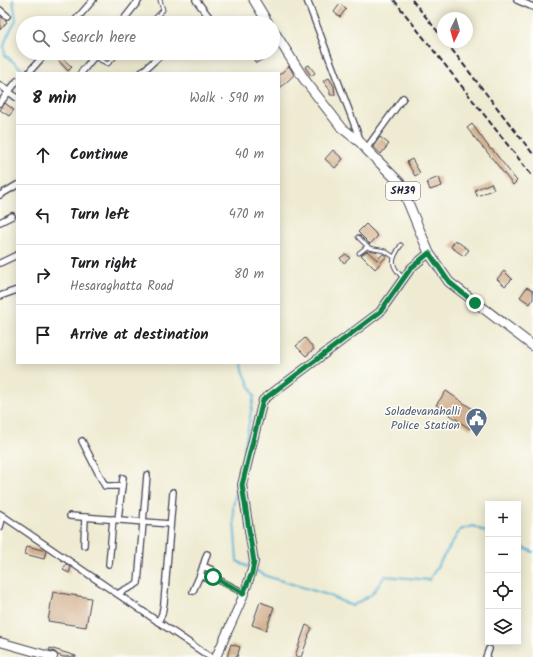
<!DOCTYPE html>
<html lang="en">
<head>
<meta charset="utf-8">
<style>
  :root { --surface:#fff; --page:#f2f2f2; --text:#202124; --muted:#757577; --line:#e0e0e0 }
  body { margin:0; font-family:Kalam,sans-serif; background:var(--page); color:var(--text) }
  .controls { position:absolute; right:12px; bottom:12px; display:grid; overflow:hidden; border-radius:0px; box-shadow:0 2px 10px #0003 }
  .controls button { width:36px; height:36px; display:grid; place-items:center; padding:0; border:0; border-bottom:1px solid var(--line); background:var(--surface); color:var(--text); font:20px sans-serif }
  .compass { position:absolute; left:437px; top:12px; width:36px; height:36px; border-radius:50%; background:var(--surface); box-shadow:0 2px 10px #0003; rotate:185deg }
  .stop { position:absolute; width:12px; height:12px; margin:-9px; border:3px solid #0b8043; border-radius:50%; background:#fff }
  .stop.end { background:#0b8043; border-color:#fff; box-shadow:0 1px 4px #0008 }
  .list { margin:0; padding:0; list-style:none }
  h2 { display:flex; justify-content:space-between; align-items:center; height:52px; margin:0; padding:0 16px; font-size:17px }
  h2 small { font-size:13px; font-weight:400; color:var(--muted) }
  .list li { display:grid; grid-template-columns:26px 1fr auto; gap:12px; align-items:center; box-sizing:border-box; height:60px; padding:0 16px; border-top:1px solid var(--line) }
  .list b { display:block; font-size:15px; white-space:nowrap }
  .list p { margin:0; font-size:13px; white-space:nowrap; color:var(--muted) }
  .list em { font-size:13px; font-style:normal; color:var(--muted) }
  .icon { flex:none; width:22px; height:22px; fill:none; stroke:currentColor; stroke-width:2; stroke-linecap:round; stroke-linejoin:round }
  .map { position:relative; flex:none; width:533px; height:657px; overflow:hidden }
  .search { position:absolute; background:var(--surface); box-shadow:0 2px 10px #0003; left:16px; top:16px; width:264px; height:44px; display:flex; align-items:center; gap:10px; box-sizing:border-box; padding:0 14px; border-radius:22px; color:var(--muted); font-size:15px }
  .panel { position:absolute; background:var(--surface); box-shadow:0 2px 10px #0003; left:16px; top:72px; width:264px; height:292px; border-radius:0px }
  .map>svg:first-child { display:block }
</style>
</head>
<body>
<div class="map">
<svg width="533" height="657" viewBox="0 0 533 657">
  <rect width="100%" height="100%" fill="#fdfcf7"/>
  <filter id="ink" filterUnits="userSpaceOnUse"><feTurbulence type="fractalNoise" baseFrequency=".025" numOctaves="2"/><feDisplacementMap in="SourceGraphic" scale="8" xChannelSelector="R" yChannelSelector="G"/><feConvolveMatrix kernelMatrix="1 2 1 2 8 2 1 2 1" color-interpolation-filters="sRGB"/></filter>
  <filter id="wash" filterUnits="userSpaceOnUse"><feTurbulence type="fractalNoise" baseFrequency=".012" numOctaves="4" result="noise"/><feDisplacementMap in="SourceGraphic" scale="16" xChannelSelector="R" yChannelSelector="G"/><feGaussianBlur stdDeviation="0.9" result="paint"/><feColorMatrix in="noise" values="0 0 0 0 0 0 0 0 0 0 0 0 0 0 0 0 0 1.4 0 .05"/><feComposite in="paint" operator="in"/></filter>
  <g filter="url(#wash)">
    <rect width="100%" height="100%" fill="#efebd2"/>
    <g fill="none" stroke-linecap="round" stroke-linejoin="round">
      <g stroke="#57b2d5" stroke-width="2">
        <path d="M13,0L16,20L7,37L4,46L5,55L23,70"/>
        <path d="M242,363L243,370L254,396L233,507L237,561L250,568"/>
        <path d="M518,545L533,552"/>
        <path d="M254,570L269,577L328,595L352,606L372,594L385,576L429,580L460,530L473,526L488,533"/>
      </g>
    </g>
    <g id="blocks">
      <g fill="#d3b08e">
        <path d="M340,4L346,9L340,17L334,12Z"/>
        <path d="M0,16L7,22L0,30Z"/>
        <path d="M257,53H274L256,63L251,56Z"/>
        <path d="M61,57L72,67L68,71L58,60Z"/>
        <path d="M309,65L315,73L311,76L305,67Z"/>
        <path d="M289,66L294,75L279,89V75Z"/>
        <path d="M329,78L334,86L335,95H330V90L323,81Z"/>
        <path d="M5,103L14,110L9,116L0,110Z"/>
        <path d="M472,124L491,150L492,149L517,181L513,185L484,148H483L467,128Z"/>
        <path d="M380,137L389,144L381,154L373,147Z"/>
        <path d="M333,150L343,159L335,168L325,159Z"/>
        <path d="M412,159L420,173L415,176L407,162Z"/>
        <path d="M439,177L442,186L430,190L427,182Z"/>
        <path d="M491,183L494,189L477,196L475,190Z"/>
        <path d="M366,224L378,236L370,244L358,232Z"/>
        <path d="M455,240L469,250L464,256L451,247Z"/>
        <path d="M367,251L377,260L383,254L387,256L375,269L361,255Z"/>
        <path d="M346,254L350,258L344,263L340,258Z"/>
        <path d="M504,271L512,279L505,286L497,279Z"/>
        <path d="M527,287L533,291V299L530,304L520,297Z"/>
        <path d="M305,338L314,349L306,356L296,346Z"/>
        <path d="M446,391L480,414L470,429L436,405Z"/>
        <path d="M27,546L46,551L44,559L25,554Z"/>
        <path d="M66,564L71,568L69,573L63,570Z"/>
        <path d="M53,592L91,598L86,627L48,621Z"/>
        <path d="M260,602L274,607L266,630L252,625Z"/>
        <path d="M306,625L312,628L308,636H309L301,657H299L295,656Z"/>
        <path d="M231,644L240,647L237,657H227Z"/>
        <path d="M50,648L76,656V657H63L58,655L55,652L49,650Z"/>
      </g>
    </g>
  </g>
  <g filter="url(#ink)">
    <use href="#blocks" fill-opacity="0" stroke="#414052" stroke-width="1"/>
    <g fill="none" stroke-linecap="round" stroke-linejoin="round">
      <defs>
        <g id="lane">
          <path d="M150,23L163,10L160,0"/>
          <path d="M94,57L108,64L119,53"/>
          <path d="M358,237L369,248L385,251L394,257"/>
          <path d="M401,245C391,260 390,265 403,278"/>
          <path d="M359,253L368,246"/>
        </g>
        <g id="street">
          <path d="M196,0L213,22"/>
          <path d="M307,0L361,142"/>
          <path d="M517,0L533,7"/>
          <path d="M0,10L7,16"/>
          <path d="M73,23L93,0"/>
          <path d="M121,23L139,0"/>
          <path d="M30,71L46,53"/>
          <path d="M81,73L97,53"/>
          <path d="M141,73L163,53"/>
          <path d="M0,85L17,98"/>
          <path d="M0,103L17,81"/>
          <path d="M366,149L403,98"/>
          <path d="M0,195L17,185"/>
          <path d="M0,222L12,216"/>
          <path d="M0,263L17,255"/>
          <path d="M0,296L17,290"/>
          <path d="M82,441L105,486H122"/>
          <path d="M0,514L210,657"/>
          <path d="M70,516L170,524"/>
          <path d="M118,519L123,478"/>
          <path d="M0,527L3,516"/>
          <path d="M84,545L85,517"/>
          <path d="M207,554L200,575L207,578L213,577"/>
          <path d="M109,564L113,519"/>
          <path d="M203,566L212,570L213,577L240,591L243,594"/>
          <path d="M193,591L200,575"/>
          <path d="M118,594C124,589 131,588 138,583L147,475"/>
          <path d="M158,622L162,614L164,603L173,492"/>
          <path d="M486,657L489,649"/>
        </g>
        <g id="secondary">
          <path d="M0,642L53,657"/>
          <path d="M216,657C229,627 247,593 254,562L242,485L263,400L380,312L411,268L429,253"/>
        </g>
        <g id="primary">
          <path d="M254,0L268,23"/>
          <path d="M273,30L304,79L342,128L361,143L366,149L400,183L429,253L449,282L533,346"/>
        </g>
      </defs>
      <use href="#lane" stroke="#414052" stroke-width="5"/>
      <use href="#street" stroke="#414052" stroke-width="8"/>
      <use href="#secondary" stroke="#414052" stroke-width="10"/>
      <use href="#primary" stroke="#414052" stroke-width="11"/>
      <use href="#lane" stroke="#fff" stroke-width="3"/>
      <use href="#street" stroke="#fff" stroke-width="5.5"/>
      <use href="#secondary" stroke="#fff" stroke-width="8"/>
      <use href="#primary" stroke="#fff" stroke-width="9"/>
      <g stroke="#22223b" stroke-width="2" stroke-dasharray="6 3" stroke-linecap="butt">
        <path d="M394,0L533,177"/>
        <path d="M412,0L443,38"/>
        <path d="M446,42L533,154"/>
      </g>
    </g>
  </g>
  <g fill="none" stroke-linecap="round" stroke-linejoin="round" filter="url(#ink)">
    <path stroke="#0b8043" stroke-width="5" d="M213,577L240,591L243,594L252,573L254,562L242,485L263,400L380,312L411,268L429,253L449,282L475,303"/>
  </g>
  <defs>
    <symbol id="civic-pin" viewBox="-11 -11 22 30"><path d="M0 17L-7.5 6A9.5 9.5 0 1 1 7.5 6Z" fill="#5c6f8a" stroke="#fdfcf7"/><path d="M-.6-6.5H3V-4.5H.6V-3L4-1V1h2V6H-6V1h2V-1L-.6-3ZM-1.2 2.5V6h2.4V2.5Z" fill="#fff"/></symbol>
  </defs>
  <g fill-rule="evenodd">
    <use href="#civic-pin" x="464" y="406" width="25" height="34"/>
  </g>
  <g text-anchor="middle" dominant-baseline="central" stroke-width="3" stroke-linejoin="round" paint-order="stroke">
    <rect fill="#fdfcf7" stroke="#646373" stroke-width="1" x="386" y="182" width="34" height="18" rx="3"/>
    <g font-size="11" font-weight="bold" fill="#22223b">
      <text x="403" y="191">SH39</text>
    </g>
    <g font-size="12" fill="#4e5e75" stroke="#fdfcf7" text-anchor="end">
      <text x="460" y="411">Soladevanahalli<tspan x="460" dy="14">Police Station</tspan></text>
    </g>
  </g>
</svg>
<div class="controls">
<button>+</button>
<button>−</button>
<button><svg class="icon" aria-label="locate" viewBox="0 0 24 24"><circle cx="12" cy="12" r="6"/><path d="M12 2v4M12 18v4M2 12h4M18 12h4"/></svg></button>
<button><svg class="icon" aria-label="layers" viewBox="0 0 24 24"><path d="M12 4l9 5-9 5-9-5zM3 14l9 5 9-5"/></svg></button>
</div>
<svg class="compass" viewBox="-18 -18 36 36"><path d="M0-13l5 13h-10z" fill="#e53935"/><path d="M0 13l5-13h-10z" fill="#757577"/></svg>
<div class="stop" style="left:213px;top:577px"></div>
<div class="stop end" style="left:475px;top:303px"></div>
<div class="search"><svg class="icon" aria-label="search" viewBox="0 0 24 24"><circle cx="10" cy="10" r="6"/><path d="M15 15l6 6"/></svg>Search here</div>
<section class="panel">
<h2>8 min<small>Walk · 590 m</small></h2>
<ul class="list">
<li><svg class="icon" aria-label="ahead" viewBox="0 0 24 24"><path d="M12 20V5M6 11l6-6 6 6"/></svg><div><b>Continue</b></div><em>40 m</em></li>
<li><svg class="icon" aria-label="left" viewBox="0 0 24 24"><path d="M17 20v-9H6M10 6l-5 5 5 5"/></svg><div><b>Turn left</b></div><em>470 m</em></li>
<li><svg class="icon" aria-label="right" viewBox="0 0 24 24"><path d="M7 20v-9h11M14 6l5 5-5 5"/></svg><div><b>Turn right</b><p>Hesaraghatta Road</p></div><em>80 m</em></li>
<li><svg class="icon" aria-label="arrive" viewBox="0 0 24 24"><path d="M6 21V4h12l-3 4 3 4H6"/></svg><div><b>Arrive at destination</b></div></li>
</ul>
</section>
</div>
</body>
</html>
